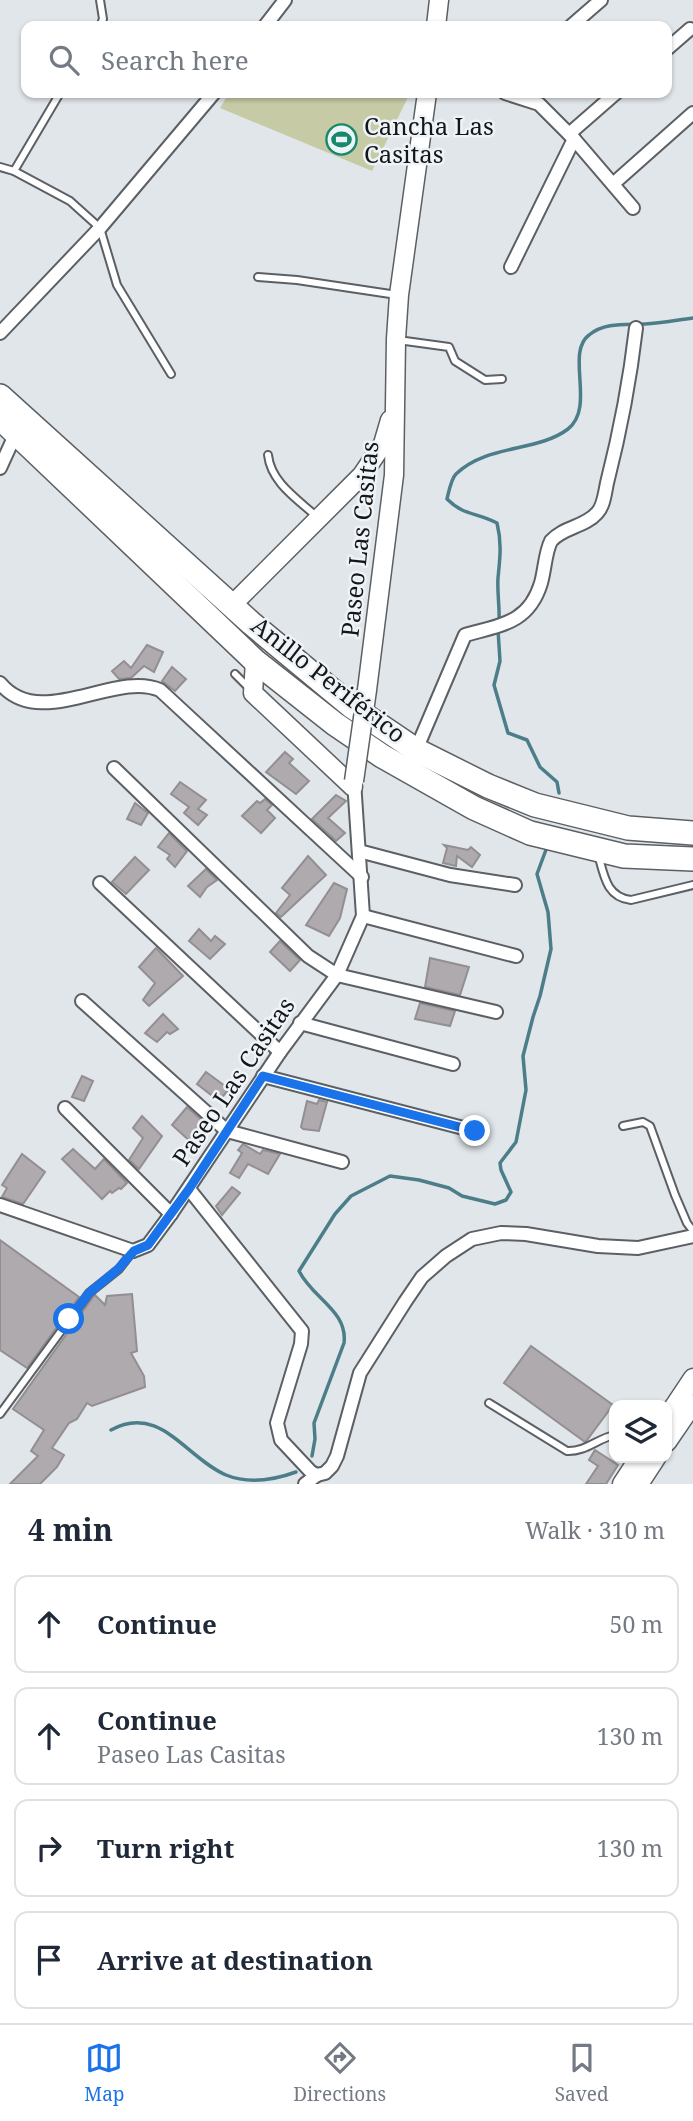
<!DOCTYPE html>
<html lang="en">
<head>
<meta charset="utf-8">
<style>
  :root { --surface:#fff; --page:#f2f2f3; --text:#1f2937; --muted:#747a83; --line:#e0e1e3; --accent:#1a73e8 }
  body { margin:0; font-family:"Noto Serif",serif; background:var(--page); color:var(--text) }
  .controls { position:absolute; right:21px; bottom:21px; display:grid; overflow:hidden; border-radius:14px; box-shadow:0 2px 5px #0004 }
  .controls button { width:63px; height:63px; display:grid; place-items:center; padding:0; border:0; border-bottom:2px solid var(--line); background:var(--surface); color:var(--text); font:35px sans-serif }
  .stop { position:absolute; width:21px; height:21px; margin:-16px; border:5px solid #1a73e8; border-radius:50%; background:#fff }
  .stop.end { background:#1a73e8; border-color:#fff; box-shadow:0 2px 7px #0008 }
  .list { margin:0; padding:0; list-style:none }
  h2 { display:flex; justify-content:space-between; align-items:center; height:91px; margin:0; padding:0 28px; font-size:30px }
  h2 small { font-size:23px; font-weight:400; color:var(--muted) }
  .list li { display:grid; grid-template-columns:46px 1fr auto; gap:21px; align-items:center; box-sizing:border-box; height:98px; margin:0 14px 14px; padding:0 14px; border:2px solid var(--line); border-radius:14px }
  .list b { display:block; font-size:26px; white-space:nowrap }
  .list p { margin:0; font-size:23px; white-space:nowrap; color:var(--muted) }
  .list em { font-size:23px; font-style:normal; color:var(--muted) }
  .icon { flex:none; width:38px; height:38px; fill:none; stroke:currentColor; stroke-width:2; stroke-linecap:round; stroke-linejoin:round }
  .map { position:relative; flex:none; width:693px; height:1484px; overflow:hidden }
  .search { position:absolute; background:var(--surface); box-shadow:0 2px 5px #0004; left:21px; right:21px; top:21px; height:77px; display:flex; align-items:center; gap:18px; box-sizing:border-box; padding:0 24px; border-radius:14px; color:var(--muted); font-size:26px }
  .sheet { height:539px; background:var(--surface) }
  nav { display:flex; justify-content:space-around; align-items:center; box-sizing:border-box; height:98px; border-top:2px solid var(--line); background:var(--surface); font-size:19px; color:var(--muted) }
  nav a { display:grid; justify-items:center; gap:4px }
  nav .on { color:var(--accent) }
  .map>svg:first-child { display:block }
</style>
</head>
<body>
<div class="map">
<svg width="693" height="1484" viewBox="0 0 693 1484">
  <rect width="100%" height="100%" fill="#e1e6ea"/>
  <path fill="#c6cba6" d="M229,93H410L372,171L220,108Z"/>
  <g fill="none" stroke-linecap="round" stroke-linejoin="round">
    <g stroke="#4c7e89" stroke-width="3.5">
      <path d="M499,623C500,608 497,593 498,578C500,558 502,543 497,523C476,512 464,516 447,499C449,491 451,479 456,474C487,444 538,452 568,429C596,407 565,353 589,335C605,322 626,325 645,324C661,323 677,320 693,318"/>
      <path d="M498,630L500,661L494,685L508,733L527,740L540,767L557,782L559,793"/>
      <path d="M111,1430C160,1403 186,1458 226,1475C248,1484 274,1480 296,1472"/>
      <path d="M312,1456L315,1439L314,1423L344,1343C348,1311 313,1299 299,1271L335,1214L351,1196L390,1176L419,1180L449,1188L462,1196L495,1204L506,1200L511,1192L501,1170L500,1163L516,1142L526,1090L523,1056L533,1017L540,996L551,949L548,912L537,874L547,847"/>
    </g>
  </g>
  <g fill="#afaaae" stroke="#938e92" stroke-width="2">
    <path d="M147,645L163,652L154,672L144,666L131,678L119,679L112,671L124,661L131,668Z"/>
    <path d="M172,667L186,679L175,691L162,681Z"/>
    <path d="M285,752L293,759L289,763L309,781L296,794L266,772Z"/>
    <path d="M180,782L206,800L198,809L207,815L198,825L184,813L189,807L171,794Z"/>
    <path d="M336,795L346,801L328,818L345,833L336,841L312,819Z"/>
    <path d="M265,799L272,805L267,810L275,818L261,833L242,816L257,801L260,803Z"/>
    <path d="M135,803L148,813L141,825L127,819Z"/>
    <path d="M169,833L187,851L175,867L167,859L170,855L158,847Z"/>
    <path d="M444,845L468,850L471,847L480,855L472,867L457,856L456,866L443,863L447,848Z"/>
    <path d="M308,856L326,875L281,917L276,913L290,895L282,888Z"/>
    <path d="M135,857L149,870L126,894L112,882Z"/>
    <path d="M206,869L217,880L207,887L200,897L188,886Z"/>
    <path d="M334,883L347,889L340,918L329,936L306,925Z"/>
    <path d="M199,929L211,941L215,936L225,944L210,959L189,941Z"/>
    <path d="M280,941L300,960L290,971L270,952Z"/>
    <path d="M156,948L183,976L149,1006L143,1000L155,983L139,967Z"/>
    <path d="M430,958L469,967L460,995L425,987Z"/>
    <path d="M420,1003L455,1011L450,1026L415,1019Z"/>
    <path d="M163,1014L178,1029L170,1034L167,1032L157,1042L145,1033Z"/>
    <path d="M206,1072L229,1089L219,1101L197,1084Z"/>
    <path d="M82,1076L93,1081L84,1101L72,1097Z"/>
    <path d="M319,1100L327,1102L319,1131L303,1129L301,1127L307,1101L317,1104Z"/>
    <path d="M187,1107L205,1123L197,1131L200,1134L192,1143L172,1125Z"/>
    <path d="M142,1116L162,1136L139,1169L129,1160L143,1138L133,1128Z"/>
    <path d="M243,1144L260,1154L263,1150L280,1154L268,1174L248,1164L239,1178L230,1173L242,1153L238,1150Z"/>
    <path d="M73,1149L95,1169L104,1159L127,1183L121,1189L119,1188L112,1193L110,1191L102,1199L62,1159Z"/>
    <path d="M22,1154L45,1172L23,1204L2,1197L7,1188L2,1185Z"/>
    <path d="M232,1187L240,1193L222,1215L216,1206Z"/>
    <path d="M0,1240L79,1297L27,1368L0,1350Z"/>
    <path d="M132,1294L137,1351L131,1353L144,1376L145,1387L92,1406L87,1403L77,1419L69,1423L52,1448L64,1455L57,1467L40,1484H10L38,1456L31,1451L44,1430L13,1409L93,1297L95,1295L105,1305L107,1296Z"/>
    <path d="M531,1346L613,1405L587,1440L585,1442L504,1383Z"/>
    <path d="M595,1450L618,1465L606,1484H586L598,1466L589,1460Z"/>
  </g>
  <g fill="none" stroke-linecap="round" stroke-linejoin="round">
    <defs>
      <g id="lane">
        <path d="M100,0L103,19L100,26"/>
        <path d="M0,167L14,171L70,201L100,228L117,285L171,374"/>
        <path d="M14,171L60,93"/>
        <path d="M258,277L297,280L397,295"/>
        <path d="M398,340L449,347L455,361L485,380L502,379"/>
        <path d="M268,455C271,482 296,498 316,516"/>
        <path d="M235,674L251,690"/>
        <path d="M598,854C604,875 606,897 631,900L693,885"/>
        <path d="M623,1126L643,1122L650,1126L675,1195L687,1223L693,1231"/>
        <path d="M489,1403L567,1451C585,1452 597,1439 614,1435"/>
        <path d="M0,1414L89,1293L119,1269L133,1251"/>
      </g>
      <g id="street">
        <path d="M265,26L285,0"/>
        <path d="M571,26L601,0"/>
        <path d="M667,49L690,29"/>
        <path d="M505,93L539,104L574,139L633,208"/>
        <path d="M569,134L616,93"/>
        <path d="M613,184L693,113"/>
        <path d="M511,267L574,139"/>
        <path d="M0,333L100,228L214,93"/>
        <path d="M0,468L16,433"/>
        <path d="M0,683C40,732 115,670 160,690L362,877"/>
        <path d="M416,750L465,635C501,625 529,623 541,583C545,569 545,553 551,541C563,527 585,527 597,513C604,506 605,492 607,483C620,432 630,380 636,328"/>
        <path d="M114,768L308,956L337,975L496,1012"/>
        <path d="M359,851L450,875L515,885"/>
        <path d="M100,883L280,1052"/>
        <path d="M363,916L516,956"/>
        <path d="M82,1001L227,1131L342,1162"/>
        <path d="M300,1023L453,1064"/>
        <path d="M263,1076L475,1131"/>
        <path d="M65,1108L171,1214"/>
        <path d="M189,1189L302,1331L301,1344L277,1423L281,1440L311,1472L317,1475L325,1473L332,1466L337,1456L360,1373L405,1302L422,1277L446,1256L472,1239L501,1233L526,1234L598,1246L638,1248L693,1236"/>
        <path d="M0,1205L133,1251L148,1245L171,1214L280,1052L337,975L363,916L354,781"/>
        <path d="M305,1484L317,1475"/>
      </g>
      <g id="secondary">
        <path d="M436,26L439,0"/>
        <path d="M232,605L362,475L383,444L390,420"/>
        <path d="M255,661L253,693L353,787"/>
        <path d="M367,690L394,475L396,339L399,295L427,93"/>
        <path d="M667,1417L693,1378"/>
        <path d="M667,1442L693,1404"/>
        <path d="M622,1484L639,1458"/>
        <path d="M639,1484L656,1458"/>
      </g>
      <g id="highway">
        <path d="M0,396L251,623L351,706L416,750L488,786L535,805L628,828L693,833"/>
        <path d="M0,418L255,661L335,724L382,756L474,808L530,833L624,856L693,859"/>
      </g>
    </defs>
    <use href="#lane" stroke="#5c6064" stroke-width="10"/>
    <use href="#street" stroke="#5c6064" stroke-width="16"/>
    <use href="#secondary" stroke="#5c6064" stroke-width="21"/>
    <use href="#highway" stroke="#5c6064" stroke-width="26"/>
    <use href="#lane" stroke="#fff" stroke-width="6"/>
    <use href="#street" stroke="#fff" stroke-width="12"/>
    <use href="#secondary" stroke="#fff" stroke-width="18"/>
    <use href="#highway" stroke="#fff" stroke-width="23"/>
    <defs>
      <path id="secondary-bridge" d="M354,781L367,690"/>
    </defs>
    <use href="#secondary-bridge" stroke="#5c6064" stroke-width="21" stroke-linecap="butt"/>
    <use href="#secondary-bridge" stroke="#fff" stroke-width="18"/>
  </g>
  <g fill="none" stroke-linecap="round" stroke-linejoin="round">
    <path stroke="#1a73e8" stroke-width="9" d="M69,1319L89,1293L118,1269L134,1251L148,1245L189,1189L263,1076L475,1131"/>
  </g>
  <defs>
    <symbol id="stadium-ring" viewBox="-11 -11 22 22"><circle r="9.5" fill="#eef3f8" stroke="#15896a" stroke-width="1.5"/><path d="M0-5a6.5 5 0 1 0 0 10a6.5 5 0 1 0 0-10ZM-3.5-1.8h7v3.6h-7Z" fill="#15896a"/></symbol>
  </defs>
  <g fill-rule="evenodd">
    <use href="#stadium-ring" x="324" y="122" width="35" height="35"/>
  </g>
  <g text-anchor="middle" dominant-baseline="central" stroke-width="5" stroke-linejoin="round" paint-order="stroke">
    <g font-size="24" fill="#151618" stroke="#eef3f8" text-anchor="start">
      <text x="364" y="125">Cancha Las<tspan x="364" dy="28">Casitas</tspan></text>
    </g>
    <g font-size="24" fill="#151618" stroke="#eef3f8">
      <text transform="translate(359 539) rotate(-84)">Paseo Las Casitas</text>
      <text transform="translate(329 679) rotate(38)">Anillo Periférico</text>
      <text transform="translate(233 1081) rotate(-56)">Paseo Las Casitas</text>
    </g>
  </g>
</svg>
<div class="controls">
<button><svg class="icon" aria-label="layers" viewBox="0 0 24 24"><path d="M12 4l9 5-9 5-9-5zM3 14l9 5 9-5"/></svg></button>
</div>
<div class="stop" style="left:69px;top:1319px"></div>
<div class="stop end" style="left:475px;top:1131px"></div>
<div class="search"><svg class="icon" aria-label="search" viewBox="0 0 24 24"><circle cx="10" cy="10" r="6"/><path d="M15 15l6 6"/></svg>Search here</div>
</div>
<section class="sheet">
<h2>4 min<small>Walk · 310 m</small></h2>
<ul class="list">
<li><svg class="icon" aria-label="ahead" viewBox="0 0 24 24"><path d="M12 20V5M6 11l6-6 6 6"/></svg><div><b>Continue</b></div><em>50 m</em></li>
<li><svg class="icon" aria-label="ahead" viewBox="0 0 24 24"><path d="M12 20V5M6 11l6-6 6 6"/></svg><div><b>Continue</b><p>Paseo Las Casitas</p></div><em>130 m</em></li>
<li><svg class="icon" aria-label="right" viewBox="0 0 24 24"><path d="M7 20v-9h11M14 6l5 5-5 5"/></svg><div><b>Turn right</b></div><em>130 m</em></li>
<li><svg class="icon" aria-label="arrive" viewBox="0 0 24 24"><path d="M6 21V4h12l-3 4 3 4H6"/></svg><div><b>Arrive at destination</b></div></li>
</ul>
</section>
<nav>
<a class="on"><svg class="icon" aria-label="map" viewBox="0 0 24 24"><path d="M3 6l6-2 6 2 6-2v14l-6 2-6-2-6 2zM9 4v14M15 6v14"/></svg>Map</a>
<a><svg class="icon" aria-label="directions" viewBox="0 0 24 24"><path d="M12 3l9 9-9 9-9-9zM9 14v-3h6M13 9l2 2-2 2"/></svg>Directions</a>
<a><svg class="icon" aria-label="saved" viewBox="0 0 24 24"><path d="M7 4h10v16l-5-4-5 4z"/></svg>Saved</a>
</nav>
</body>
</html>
